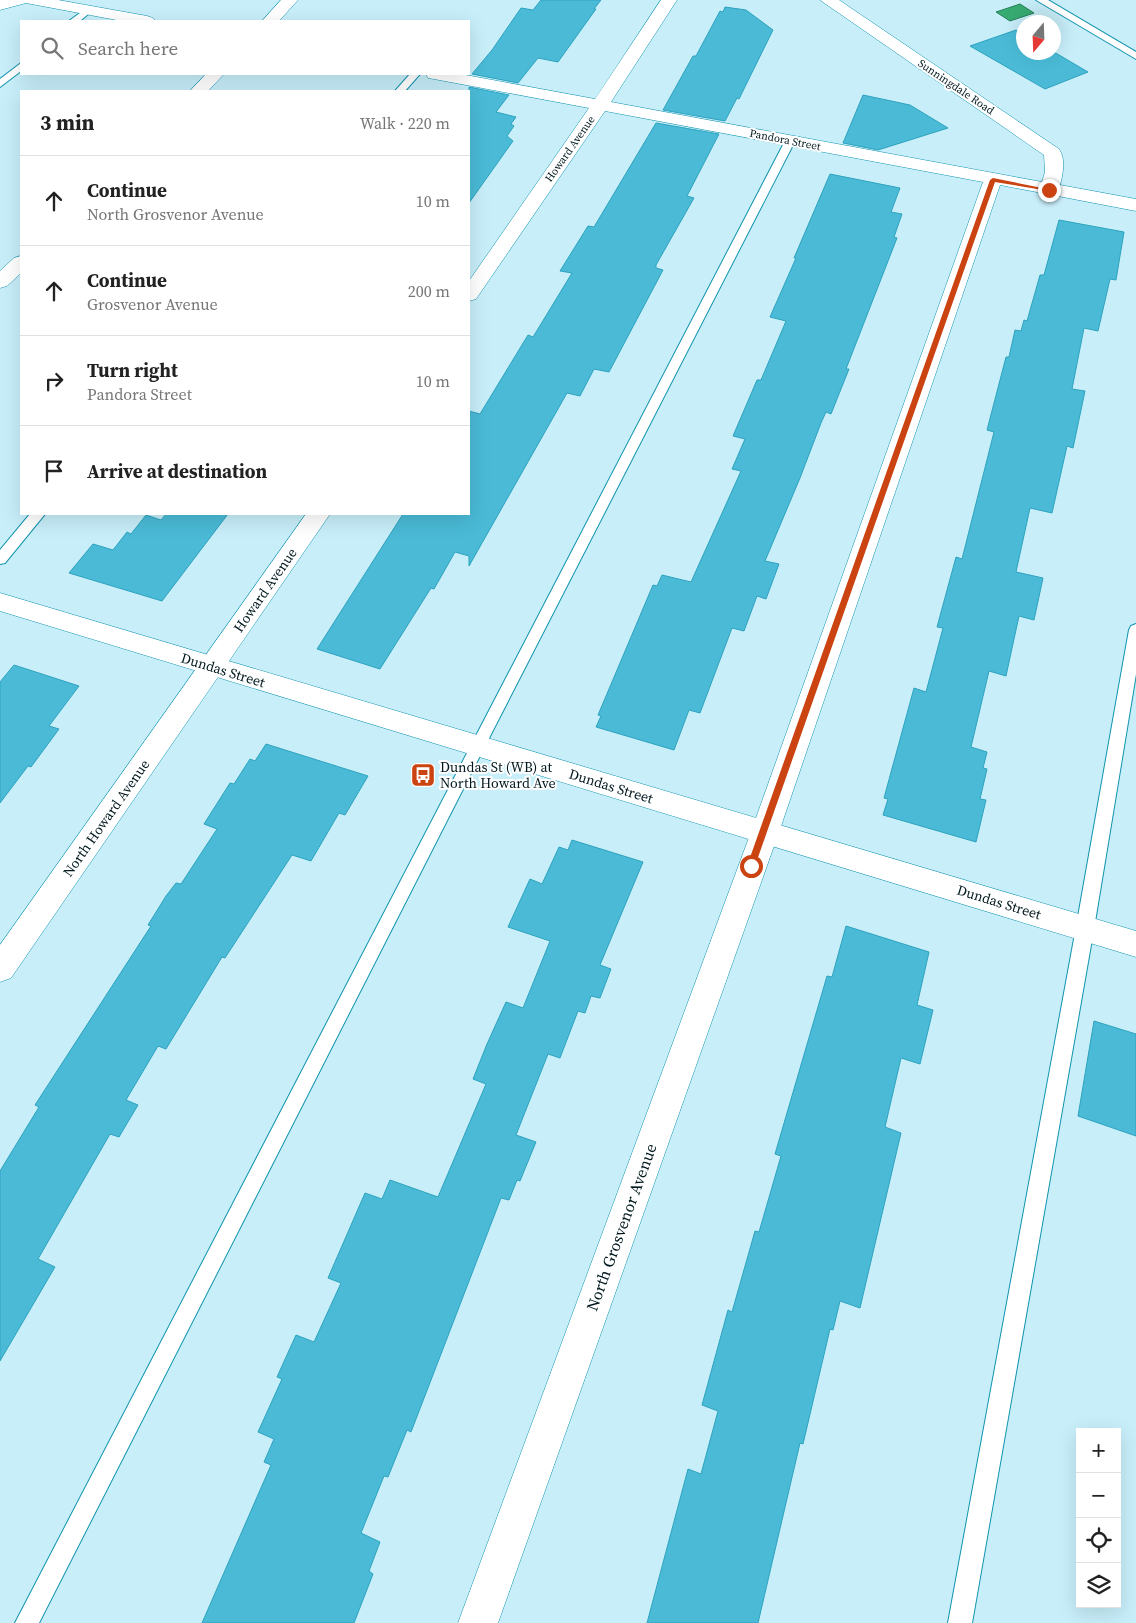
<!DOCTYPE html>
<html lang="en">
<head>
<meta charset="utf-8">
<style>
  :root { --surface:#fff; --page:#f6f6f6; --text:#222; --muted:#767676; --line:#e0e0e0 }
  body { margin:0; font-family:"Source Serif 4",serif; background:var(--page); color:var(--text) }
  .controls { position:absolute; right:15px; bottom:15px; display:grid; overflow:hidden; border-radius:0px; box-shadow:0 5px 20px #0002 }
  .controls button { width:45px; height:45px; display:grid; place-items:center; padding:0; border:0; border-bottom:1px solid var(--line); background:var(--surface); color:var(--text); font:25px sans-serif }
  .compass { position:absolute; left:1016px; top:15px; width:45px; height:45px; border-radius:50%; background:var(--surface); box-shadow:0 5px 20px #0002; rotate:199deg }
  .stop { position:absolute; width:15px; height:15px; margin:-11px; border:4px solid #ca4311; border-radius:50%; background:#fff }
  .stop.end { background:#ca4311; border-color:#fff; box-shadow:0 1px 5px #0008 }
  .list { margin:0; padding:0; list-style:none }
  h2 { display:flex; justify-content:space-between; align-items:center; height:65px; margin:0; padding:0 20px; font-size:21px }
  h2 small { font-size:16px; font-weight:400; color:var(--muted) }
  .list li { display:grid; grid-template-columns:32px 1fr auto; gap:15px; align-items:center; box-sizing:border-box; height:90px; padding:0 20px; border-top:1px solid var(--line) }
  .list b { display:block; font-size:19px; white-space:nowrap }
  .list p { margin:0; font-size:16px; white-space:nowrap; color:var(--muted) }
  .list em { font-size:16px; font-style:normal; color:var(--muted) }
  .icon { flex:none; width:28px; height:28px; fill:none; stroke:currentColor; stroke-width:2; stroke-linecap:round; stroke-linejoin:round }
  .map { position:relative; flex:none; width:1136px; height:1623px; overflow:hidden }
  .search { position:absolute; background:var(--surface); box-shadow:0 5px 20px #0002; left:20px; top:20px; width:450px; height:55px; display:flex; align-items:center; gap:12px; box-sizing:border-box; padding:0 18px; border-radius:0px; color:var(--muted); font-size:19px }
  .panel { position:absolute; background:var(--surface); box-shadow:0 5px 20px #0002; left:20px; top:90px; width:450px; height:425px; border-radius:0px }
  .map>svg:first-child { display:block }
</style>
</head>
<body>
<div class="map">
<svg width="1136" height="1623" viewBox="0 0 1136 1623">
  <rect width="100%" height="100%" fill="#c7eef9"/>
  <path fill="#37ac72" stroke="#278059" d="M1020,4L1034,13L1010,21L996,12Z"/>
  <g fill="#4abad6" stroke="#2da3bf">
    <path d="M541,0H601L594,9H596L558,62L538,58L518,83L472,74L492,50L521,8L533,10Z"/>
    <path d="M725,7L746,10L773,30L739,99L737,98L725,121L663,110L693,56H696L720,11L723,12Z"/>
    <path d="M1016,30L1024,34V52H1054L1088,72L1045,89L970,46Z"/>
    <path d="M469,87L509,95L496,112L516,117L511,124L514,126L507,136L513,141L469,203Z"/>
    <path d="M863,95L910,105L948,128L878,150L843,143Z"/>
    <path d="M656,123L719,134L687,196L694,198L656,265V268L663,270L609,372L594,369L580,396L567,393L469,566V556L455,552L434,589L431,588L380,669L317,649L403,514H469V411L480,414L528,335L533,337L572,273L560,271L588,226L594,227Z"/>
    <path d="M830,174L900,188L891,212L902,214L894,237L897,238L846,369H849L831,414L826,412L821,423L800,478L765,561L779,564L766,599L757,596L744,631L732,628L700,713L689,710L674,750L596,727L601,716L598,715L653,585L657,586L662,575L691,582L741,471L732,469L745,439L733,436L757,380H761L786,321L770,317L796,258H794Z"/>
    <path d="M1059,220L1124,232L1116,280L1110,279L1098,331L1084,328L1072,389L1085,391L1073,448L1067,446L1052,513L1030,508L1016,572L1043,578L1034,620L1019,616L1006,676L989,671L971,747L987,752L983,768L987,769L980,799L986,800L976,842L883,815L888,799L884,798L914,688L926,692L943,628L937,627L956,557L962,559L994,432L987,430L1006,357H1009L1015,330L1021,331L1024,320L1027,321L1040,275H1044Z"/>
    <path d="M166,514H228L162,601L69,573L93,544L113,550L127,532L131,534L146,515L161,520Z"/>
    <path d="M14,665L79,686L49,726L59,729L31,767L28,766L0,803V682Z"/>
    <path d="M266,744L368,776L345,815L339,813L311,861L292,855L225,958L222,957L166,1049L158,1046L126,1100L138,1105L119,1137L110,1134L38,1259L55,1267L0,1361V1171L39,1107L35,1105L151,926L148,925L166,896L176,883L181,884L217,829L204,824L230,783L234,784L250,759L255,761Z"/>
    <path d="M572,840L643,862L600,965L611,969L600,998L591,996L585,1013L578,1011L560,1058L548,1054L516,1135L536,1142L520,1181L517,1180L509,1200L501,1198L411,1432L407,1430L388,1477L384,1476L361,1533L380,1542L369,1571L373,1574L354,1623H202L271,1465L264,1462L274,1439L258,1432L282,1379L277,1377L296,1335L314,1342L341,1283L328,1278L365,1193L382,1199L390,1180L438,1197L486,1084L473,1079L487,1044L506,1002L523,1008L550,941L508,927L530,879L542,884L559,847L568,850Z"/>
    <path d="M846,926L929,952L917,1005L933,1010L920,1064L901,1058L885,1127L901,1133L860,1308L840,1301L833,1330L830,1329L803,1444L800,1443L758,1623H647L688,1469L701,1474L718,1411L702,1405L728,1310L732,1312L755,1231L759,1232L781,1156L775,1154L827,976L832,977Z"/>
    <path d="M1094,1021L1136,1034V1136L1078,1116Z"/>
  </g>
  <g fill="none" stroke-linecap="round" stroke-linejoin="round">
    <defs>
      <g id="service">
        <path d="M1036,0H1048L1136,52V59Z"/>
        <path d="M88,7L93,10L80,21H69Z"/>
        <path d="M21,63V71L0,87V79Z"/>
        <path d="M410,74H420L405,91H395Z"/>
        <path d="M790,138L795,141L485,746L39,1623H15L785,141Z"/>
        <path d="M30,514H45L5,563L0,564V550Z"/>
        <path d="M1136,624V674L1094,928L972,1623H948L1076,928L1129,630L1131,626Z"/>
      </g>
      <g id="minor">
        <path d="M0,0H58L147,16L153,18L155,21H122L26,3L0,10Z"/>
        <path d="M281,0H298L279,21H262Z"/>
        <path d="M661,0H677L611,102L1042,182L1045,172L1044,155L820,0H839L1059,149C1066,159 1063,174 1060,185L1136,199V211L1000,185L779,832L498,1623H458L751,832L983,182L605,111L476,299L469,301V281L589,108L434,79L428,78L426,74H460L595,99Z"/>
        <path d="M206,74H224L208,91H190Z"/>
        <path d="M21,256V273L7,286L0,288V271L14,258Z"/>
        <path d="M306,514H330L11,978L0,982V945Z"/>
      </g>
      <path id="tertiary" d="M0,593L1136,931V957L0,611Z"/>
    </defs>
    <use href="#service" stroke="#1094af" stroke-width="2"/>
    <use href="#minor" stroke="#1094af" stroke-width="1"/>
    <use href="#tertiary" stroke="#1094af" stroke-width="1"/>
    <use href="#service" fill="#fff" fill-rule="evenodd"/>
    <use href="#minor" fill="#fff" fill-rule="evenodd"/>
    <use href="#tertiary" fill="#fff" fill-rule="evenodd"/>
  </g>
  <path fill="#ca4311" d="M993,178L1052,190L1049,191L995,182L755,866L751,869L747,866L990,180Z"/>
  <defs>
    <symbol id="bus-square" viewBox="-11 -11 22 22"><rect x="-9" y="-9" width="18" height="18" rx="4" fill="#ca4311" stroke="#fff"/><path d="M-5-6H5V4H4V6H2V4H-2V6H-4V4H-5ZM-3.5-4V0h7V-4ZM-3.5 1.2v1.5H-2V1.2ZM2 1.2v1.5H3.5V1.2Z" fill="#fff"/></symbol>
  </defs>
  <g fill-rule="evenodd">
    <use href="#bus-square" x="409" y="761" width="28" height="28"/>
  </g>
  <g text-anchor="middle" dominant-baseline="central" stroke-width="4" stroke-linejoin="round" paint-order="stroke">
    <g font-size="11" fill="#01181e" stroke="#fff">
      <text transform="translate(956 87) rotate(34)">Sunningdale Road</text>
      <text transform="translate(785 140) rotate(11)">Pandora Street</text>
      <text transform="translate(570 149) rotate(-55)">Howard Avenue</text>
    </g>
    <g font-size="14" fill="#01181e" stroke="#fff">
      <text transform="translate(265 590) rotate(-55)">Howard Avenue</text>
      <text transform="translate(223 670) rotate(17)">Dundas Street</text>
      <text transform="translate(611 786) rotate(17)">Dundas Street</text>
      <text transform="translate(106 818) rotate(-55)">North Howard Avenue</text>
      <text transform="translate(999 902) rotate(17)">Dundas Street</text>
    </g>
    <g font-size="14" fill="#01181e" stroke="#fff" text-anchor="start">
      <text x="440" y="767">Dundas St (WB) at<tspan x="440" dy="16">North Howard Ave</tspan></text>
    </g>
    <g font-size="16" fill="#01181e" stroke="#fff">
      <text transform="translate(621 1227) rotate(-70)">North Grosvenor Avenue</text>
    </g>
  </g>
</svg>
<div class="controls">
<button>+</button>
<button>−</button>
<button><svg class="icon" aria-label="locate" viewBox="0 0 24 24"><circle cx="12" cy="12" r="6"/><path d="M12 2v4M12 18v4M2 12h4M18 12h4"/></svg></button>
<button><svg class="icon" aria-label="layers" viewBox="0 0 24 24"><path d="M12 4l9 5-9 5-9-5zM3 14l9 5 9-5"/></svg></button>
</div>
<svg class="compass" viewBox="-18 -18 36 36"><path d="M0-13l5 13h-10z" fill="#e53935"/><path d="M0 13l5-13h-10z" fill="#767676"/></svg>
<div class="stop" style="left:751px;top:866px"></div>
<div class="stop end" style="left:1049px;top:190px"></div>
<div class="search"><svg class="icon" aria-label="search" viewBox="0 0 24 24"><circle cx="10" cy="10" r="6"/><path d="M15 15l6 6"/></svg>Search here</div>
<section class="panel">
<h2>3 min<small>Walk · 220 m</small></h2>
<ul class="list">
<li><svg class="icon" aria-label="ahead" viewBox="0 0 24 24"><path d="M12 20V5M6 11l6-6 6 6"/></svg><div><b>Continue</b><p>North Grosvenor Avenue</p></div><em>10 m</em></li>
<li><svg class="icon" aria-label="ahead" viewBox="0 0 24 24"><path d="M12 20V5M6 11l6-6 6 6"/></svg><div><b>Continue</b><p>Grosvenor Avenue</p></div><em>200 m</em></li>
<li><svg class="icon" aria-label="right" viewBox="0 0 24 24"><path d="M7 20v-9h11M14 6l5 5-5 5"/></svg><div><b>Turn right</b><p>Pandora Street</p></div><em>10 m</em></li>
<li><svg class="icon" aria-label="arrive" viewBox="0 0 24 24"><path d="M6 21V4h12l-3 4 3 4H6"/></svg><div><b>Arrive at destination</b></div></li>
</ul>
</section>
</div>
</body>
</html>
